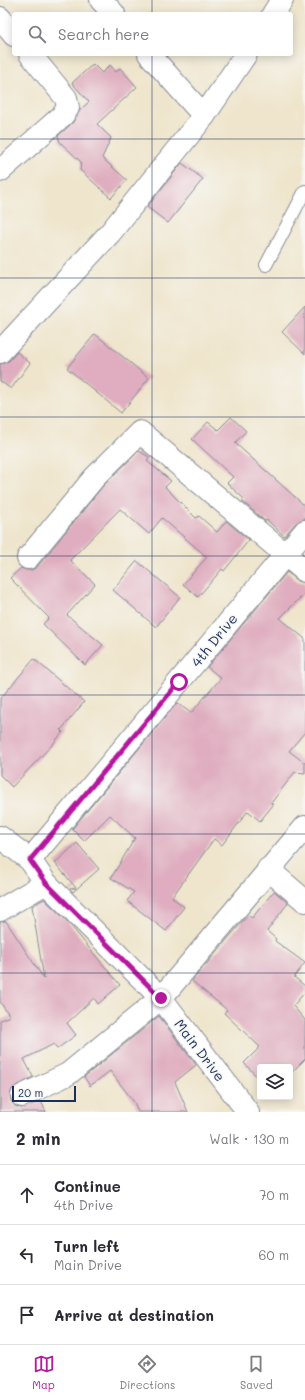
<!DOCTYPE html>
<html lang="en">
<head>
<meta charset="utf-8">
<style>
  :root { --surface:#fff; --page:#f2f2f3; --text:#2b2b33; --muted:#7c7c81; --line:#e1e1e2; --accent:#b5179e }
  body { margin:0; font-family:Mali,sans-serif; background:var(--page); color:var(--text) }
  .controls { position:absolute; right:12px; bottom:12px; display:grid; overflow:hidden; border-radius:4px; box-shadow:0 2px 10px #0003 }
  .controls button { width:36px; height:36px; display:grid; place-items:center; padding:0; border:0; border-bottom:1px solid var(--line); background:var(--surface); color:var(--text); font:20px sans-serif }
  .scale { position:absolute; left:12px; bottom:10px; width:64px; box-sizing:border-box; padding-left:4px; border:2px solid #1b2f5e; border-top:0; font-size:11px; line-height:14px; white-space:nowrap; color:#1b2f5e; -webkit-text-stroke:3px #f6f6f2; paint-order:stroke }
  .stop { position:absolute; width:12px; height:12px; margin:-9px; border:3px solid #b5179e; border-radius:50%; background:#fff }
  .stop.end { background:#b5179e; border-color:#fff; box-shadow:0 1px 4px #0008 }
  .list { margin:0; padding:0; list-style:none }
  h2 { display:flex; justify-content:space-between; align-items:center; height:52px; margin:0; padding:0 16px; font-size:17px }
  h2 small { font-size:13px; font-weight:400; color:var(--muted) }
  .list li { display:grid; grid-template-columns:26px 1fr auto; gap:12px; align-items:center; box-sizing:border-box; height:60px; padding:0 16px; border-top:1px solid var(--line) }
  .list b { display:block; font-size:15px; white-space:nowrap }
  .list p { margin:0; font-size:13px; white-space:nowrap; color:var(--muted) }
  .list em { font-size:13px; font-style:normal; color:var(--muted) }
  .icon { flex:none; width:22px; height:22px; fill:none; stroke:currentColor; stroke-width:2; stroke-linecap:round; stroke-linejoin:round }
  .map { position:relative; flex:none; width:305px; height:1112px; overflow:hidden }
  .search { position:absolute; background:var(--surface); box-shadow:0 2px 10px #0003; left:12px; right:12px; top:12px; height:44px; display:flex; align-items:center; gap:10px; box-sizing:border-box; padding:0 14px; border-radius:4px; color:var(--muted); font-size:15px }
  .sheet { height:232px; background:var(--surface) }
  nav { display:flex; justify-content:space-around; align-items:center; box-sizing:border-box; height:56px; border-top:1px solid var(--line); background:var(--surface); font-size:11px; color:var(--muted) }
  nav a { display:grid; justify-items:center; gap:2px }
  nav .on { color:var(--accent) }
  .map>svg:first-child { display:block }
</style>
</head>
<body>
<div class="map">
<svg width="305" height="1112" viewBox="0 0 305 1112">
  <rect width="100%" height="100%" fill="#f6f6f2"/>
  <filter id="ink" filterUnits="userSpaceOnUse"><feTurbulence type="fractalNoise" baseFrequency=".025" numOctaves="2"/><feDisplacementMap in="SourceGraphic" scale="8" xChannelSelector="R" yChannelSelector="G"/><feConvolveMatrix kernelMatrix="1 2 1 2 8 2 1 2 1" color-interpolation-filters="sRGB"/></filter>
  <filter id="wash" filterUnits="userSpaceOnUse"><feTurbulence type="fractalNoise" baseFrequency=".012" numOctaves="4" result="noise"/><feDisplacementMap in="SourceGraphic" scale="16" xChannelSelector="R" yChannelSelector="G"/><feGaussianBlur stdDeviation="0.9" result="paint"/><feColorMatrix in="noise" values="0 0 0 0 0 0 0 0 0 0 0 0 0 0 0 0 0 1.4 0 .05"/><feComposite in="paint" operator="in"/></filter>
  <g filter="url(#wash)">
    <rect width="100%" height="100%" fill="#efe5cc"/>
    <g id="blocks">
      <g fill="#dfadbf">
        <path d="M93,64L102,73L110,65L116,72L120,68L137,87L97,124L111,138L102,158L127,180L111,198L80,170L81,162L60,142L58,136L73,122L80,110L89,102L72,83Z"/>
        <path d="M182,163L203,179L168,223L147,207Z"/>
        <path d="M305,307V354L282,332Z"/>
        <path d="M95,334L149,378L121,413L67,368Z"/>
        <path d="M17,352L30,363L11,389L0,381V364L9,361Z"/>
        <path d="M231,417L246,431L235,443L305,506V519L296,523L284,536L267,520L265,521L242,501L244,499L227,483L233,477L192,439L208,422L218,430Z"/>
        <path d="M139,451L149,457L147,461L171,481L165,487L196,518L199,516L217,532L226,521L249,540L224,571L222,569L198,597L183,584L207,557L162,518L149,534L120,509L70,560L95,584L67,615L103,645L85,665L43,624L49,618L10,578L21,568L26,570H32L38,566L103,486Z"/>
        <path d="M137,561L180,597L156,627L113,590Z"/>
        <path d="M287,572L297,581L305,583V593L280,618L305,639V732L289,751L305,763V773L295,772L271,803L273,805L260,821L248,811L222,845L214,839L172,897L184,907L166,931L127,901L134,892L111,878L135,838L110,815L84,841L72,829L177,703L191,713L221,678L207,667Z"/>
        <path d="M34,659L84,702L61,730L63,732L52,745L12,787L0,775V699Z"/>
        <path d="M77,843L99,869L73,892L70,889L76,888L55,863Z"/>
        <path d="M274,891L288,903L267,931L276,939L275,941L305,963L294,977L305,986V992L293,1006L305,1020V1059L290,1074V1067H260V1080L244,1063L260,1047L224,1013L227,1010L192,981L248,915L252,918Z"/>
        <path d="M44,899L66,920L120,985L98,1004L94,998L67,1023L76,1035L57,1049L54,1044L24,1059L33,1077L12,1089L10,1095L11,1101L15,1106L21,1108L41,1101L46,1112H0V1020L10,1016L0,1002V922L6,921L44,979L32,906Z"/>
        <path d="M159,1016L196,1065L175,1082L188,1112H138L134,1102L110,1071L90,1086L84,1077Z"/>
      </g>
    </g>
  </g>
  <g filter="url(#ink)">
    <use href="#blocks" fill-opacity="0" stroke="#858a95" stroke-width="1"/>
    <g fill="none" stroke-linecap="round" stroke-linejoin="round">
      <defs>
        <path id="lane" d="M266,265L305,191"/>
        <g id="street">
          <path d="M101,0L114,14"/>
          <path d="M273,14L282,0"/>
          <path d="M0,18L14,35"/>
          <path d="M149,54L204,116"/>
          <path d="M0,171L63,115L68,108L66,98L30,54"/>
          <path d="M0,352L110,233L204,116L246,54"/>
          <path d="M28,558L94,478L140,432L305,571"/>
          <path d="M0,837L30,860L46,883L161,998L248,1112"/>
          <path d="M30,860L305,531"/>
          <path d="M268,869L305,901"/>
          <path d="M0,910L46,883"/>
          <path d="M22,1096L68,1074L161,998L305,827"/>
        </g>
      </defs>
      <use href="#lane" stroke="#858a95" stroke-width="14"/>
      <use href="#street" stroke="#858a95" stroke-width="24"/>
      <use href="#lane" stroke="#fff" stroke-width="12"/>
      <use href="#street" stroke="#fff" stroke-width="22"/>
    </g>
  </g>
  <g fill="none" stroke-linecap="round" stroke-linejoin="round" filter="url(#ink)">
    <path stroke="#b5179e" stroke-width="5" d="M161,998L46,883L30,860L179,682"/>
  </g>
  <path fill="none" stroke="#1b2f5e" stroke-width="1" stroke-opacity="0.55" d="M152,0V14M152,54V1112M0,139H305M0,278H305M0,417H305M0,556H305M0,695H305M0,834H305M0,973H305"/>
  <g text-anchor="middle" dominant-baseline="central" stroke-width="3" stroke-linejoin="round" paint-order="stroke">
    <g font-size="14" fill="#1b2f5e" stroke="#f6f6f2">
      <text transform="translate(214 640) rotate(-51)">4th Drive</text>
      <text transform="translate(200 1050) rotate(53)">Main Drive</text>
    </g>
  </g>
</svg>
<div class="controls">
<button><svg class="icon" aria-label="layers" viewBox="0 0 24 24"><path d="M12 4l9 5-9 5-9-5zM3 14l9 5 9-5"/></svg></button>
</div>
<div class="scale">20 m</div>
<div class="stop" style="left:179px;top:682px"></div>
<div class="stop end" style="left:161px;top:998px"></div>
<div class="search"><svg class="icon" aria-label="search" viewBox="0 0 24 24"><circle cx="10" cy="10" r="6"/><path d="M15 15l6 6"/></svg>Search here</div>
</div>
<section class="sheet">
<h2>2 min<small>Walk · 130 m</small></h2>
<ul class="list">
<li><svg class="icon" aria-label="ahead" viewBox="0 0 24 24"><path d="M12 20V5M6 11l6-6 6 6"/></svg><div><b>Continue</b><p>4th Drive</p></div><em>70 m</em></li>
<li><svg class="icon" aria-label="left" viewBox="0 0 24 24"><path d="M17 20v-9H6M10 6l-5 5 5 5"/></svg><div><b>Turn left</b><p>Main Drive</p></div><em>60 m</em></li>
<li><svg class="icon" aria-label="arrive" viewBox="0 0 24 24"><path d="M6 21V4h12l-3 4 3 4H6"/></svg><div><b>Arrive at destination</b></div></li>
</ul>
</section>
<nav>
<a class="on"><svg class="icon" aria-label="map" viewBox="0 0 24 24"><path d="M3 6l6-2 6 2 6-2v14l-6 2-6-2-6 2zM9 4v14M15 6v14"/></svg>Map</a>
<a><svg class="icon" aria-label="directions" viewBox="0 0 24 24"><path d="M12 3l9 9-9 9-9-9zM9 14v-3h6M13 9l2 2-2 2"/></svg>Directions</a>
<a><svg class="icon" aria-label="saved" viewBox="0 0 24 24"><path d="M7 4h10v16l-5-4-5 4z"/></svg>Saved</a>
</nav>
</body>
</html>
